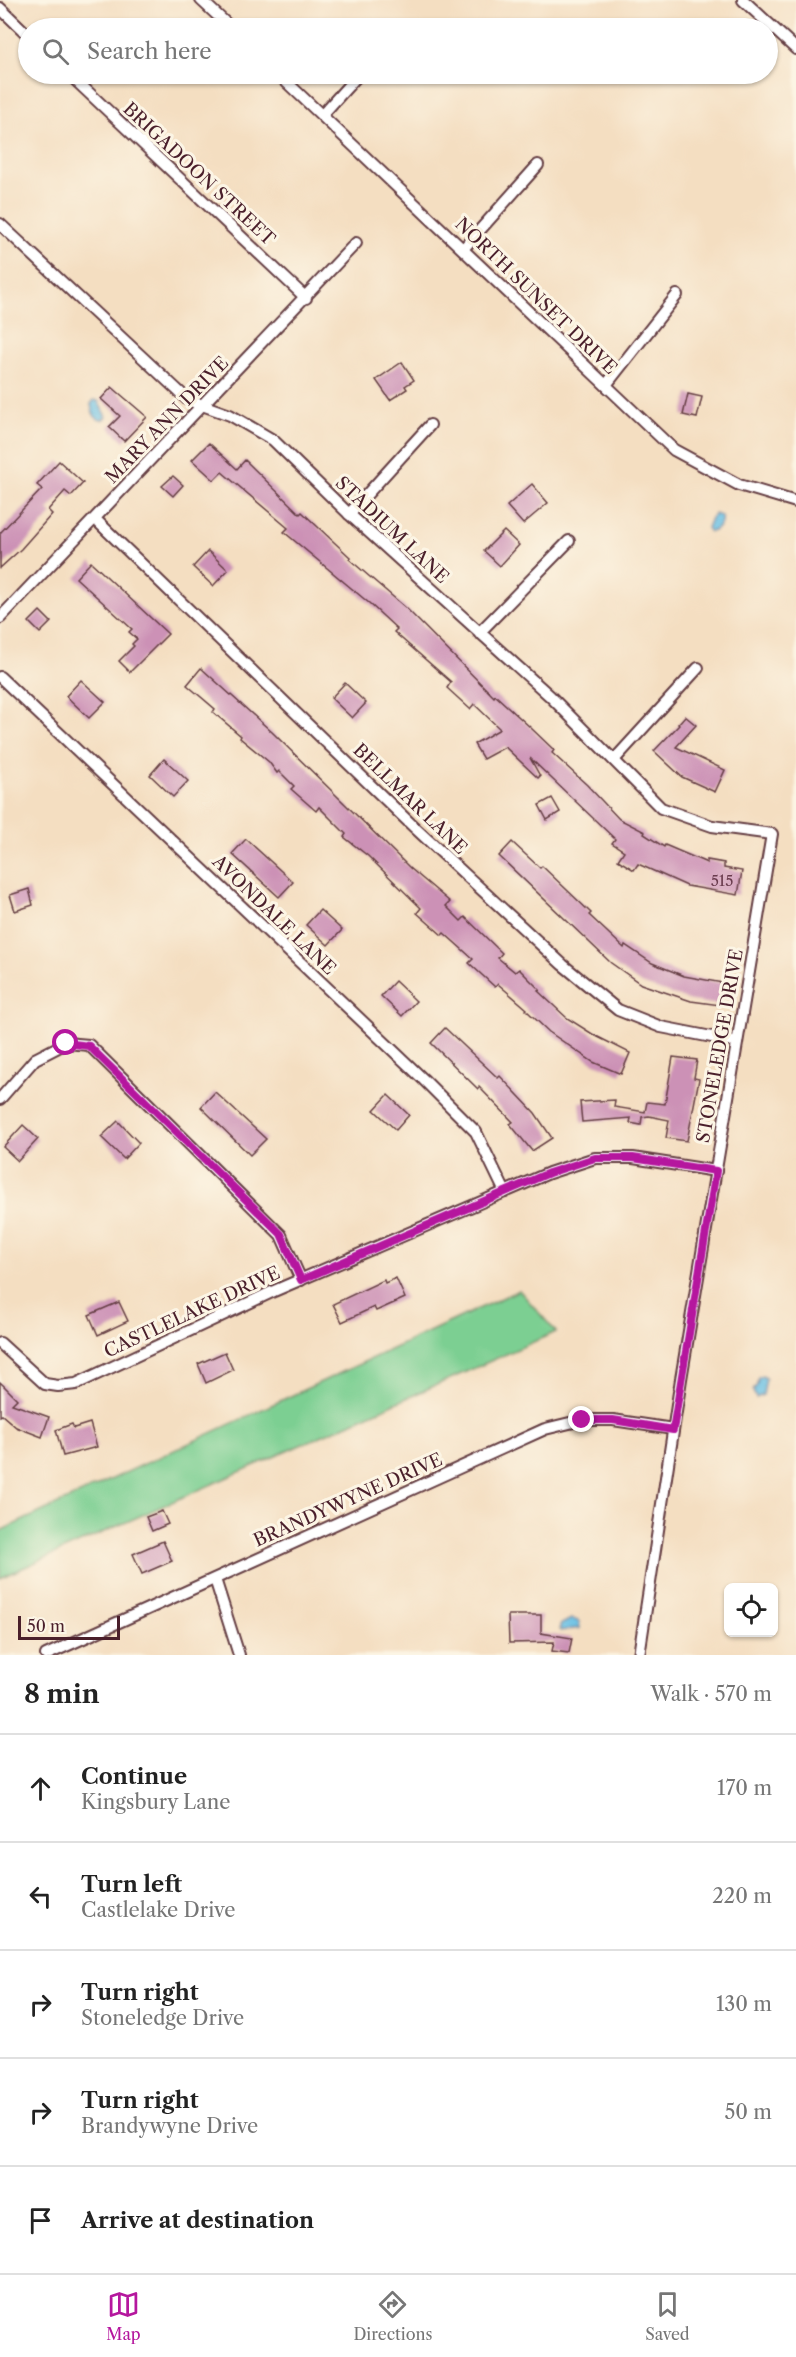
<!DOCTYPE html>
<html lang="en">
<head>
<meta charset="utf-8">
<style>
  :root { --surface:#fff; --page:#f6f6f6; --text:#222; --muted:#767676; --line:#e0e0e0; --accent:#b5179e }
  body { margin:0; font-family:"Libre Caslon Text",serif; background:var(--page); color:var(--text) }
  .controls { position:absolute; right:18px; bottom:18px; display:grid; overflow:hidden; border-radius:9px; box-shadow:0 2px 4px #0004 }
  .controls button { width:54px; height:54px; display:grid; place-items:center; padding:0; border:0; border-bottom:2px solid var(--line); background:var(--surface); color:var(--text); font:30px sans-serif }
  .scale { position:absolute; left:18px; bottom:15px; width:102px; box-sizing:border-box; padding-left:6px; border:3px solid #4a1f2b; border-top:0; font-size:16px; line-height:21px; white-space:nowrap; color:#4a1f2b; -webkit-text-stroke:4px #fcf5e5; paint-order:stroke }
  .stop { position:absolute; width:18px; height:18px; margin:-14px; border:4px solid #b5179e; border-radius:50%; background:#fff }
  .stop.end { background:#b5179e; border-color:#fff; box-shadow:0 2px 6px #0008 }
  .list { margin:0; padding:0; list-style:none }
  h2 { display:flex; justify-content:space-between; align-items:center; height:78px; margin:0; padding:0 24px; font-size:26px }
  h2 small { font-size:20px; font-weight:400; color:var(--muted) }
  .list li { display:grid; grid-template-columns:39px 1fr auto; gap:18px; align-items:center; box-sizing:border-box; height:108px; padding:0 24px; border-top:2px solid var(--line) }
  .list b { display:block; font-size:22px; white-space:nowrap }
  .list p { margin:0; font-size:20px; white-space:nowrap; color:var(--muted) }
  .list em { font-size:20px; font-style:normal; color:var(--muted) }
  .icon { flex:none; width:33px; height:33px; fill:none; stroke:currentColor; stroke-width:2; stroke-linecap:round; stroke-linejoin:round }
  .map { position:relative; flex:none; width:796px; height:1655px; overflow:hidden }
  .search { position:absolute; background:var(--surface); box-shadow:0 2px 4px #0004; left:18px; right:18px; top:18px; height:66px; display:flex; align-items:center; gap:15px; box-sizing:border-box; padding:0 21px; border-radius:33px; color:var(--muted); font-size:22px }
  .sheet { height:618px; background:var(--surface) }
  nav { display:flex; justify-content:space-around; align-items:center; box-sizing:border-box; height:84px; border-top:2px solid var(--line); background:var(--surface); font-size:16px; color:var(--muted) }
  nav a { display:grid; justify-items:center; gap:3px }
  nav .on { color:var(--accent) }
  .map>svg:first-child { display:block }
</style>
</head>
<body>
<div class="map">
<svg width="796" height="1655" viewBox="0 0 796 1655">
  <rect width="100%" height="100%" fill="#fcf5e5"/>
  <filter id="ink" filterUnits="userSpaceOnUse"><feTurbulence type="fractalNoise" baseFrequency=".0167" numOctaves="2"/><feDisplacementMap in="SourceGraphic" scale="12" xChannelSelector="R" yChannelSelector="G"/><feConvolveMatrix kernelMatrix="1 2 1 2 8 2 1 2 1" color-interpolation-filters="sRGB"/></filter>
  <filter id="wash" filterUnits="userSpaceOnUse"><feTurbulence type="fractalNoise" baseFrequency=".008" numOctaves="4" result="noise"/><feDisplacementMap in="SourceGraphic" scale="24" xChannelSelector="R" yChannelSelector="G"/><feGaussianBlur stdDeviation="1.35" result="paint"/><feColorMatrix in="noise" values="0 0 0 0 0 0 0 0 0 0 0 0 0 0 0 0 0 1.4 0 .05"/><feComposite in="paint" operator="in"/></filter>
  <g filter="url(#wash)">
    <rect width="100%" height="100%" fill="#f4dec1"/>
    <path fill="#7bcf92" stroke="#62775e" stroke-width="1.5" d="M519,1290L556,1332L0,1578V1531Z"/>
    <g fill="#67bfe4" stroke="#586f88" stroke-width="1.5">
      <path d="M94,400L98,401L106,417L102,420C94,420 92,412 91,404Z"/>
      <path d="M715,514L721,516C723,523 717,531 710,532L707,528L711,518Z"/>
      <path d="M762,1376L766,1378L763,1395L756,1398L753,1391L757,1385L758,1378Z"/>
      <path d="M571,1619L579,1621L580,1628L560,1631V1625Z"/>
    </g>
    <g id="blocks">
      <g fill="#cc91b6">
        <path d="M402,362L414,380L405,386L407,389L390,400L376,380Z"/>
        <path d="M112,387L147,417L124,441L109,427L120,416L101,399Z"/>
        <path d="M688,394L702,397L697,418L683,415Z"/>
        <path d="M209,443L237,469L245,460L300,514L302,512L351,558L349,559L406,608L494,697L495,695L531,728L554,750L552,753L587,785L619,819L645,832L644,834L664,847L665,845L707,863V860L724,863V868L742,871L738,895L687,886L638,864L634,870L618,860L624,851L612,843L615,839L530,758L540,776L538,778L505,747L483,759L474,744L500,729L474,704L470,709L447,688L451,682L394,632L397,629L369,603L284,532L288,528L222,472L214,480L192,460Z"/>
        <path d="M59,461L83,483L71,496L65,491L48,510L52,514L21,549L0,568V533L42,489L37,485Z"/>
        <path d="M173,476L183,485L173,496L162,486Z"/>
        <path d="M532,484L548,503L523,524L507,506Z"/>
        <path d="M504,531L519,545L500,566L484,551Z"/>
        <path d="M208,551L228,570L213,586L193,567Z"/>
        <path d="M91,562L168,634L130,672L119,661L134,646L132,644L137,639L129,632L132,629L76,578Z"/>
        <path d="M40,611L51,622L40,633L29,622Z"/>
        <path d="M201,668L272,732L410,868L450,902L446,906L461,921L465,917L502,953L498,958L515,972L519,969L540,990L538,991L567,1018L594,1035L630,1053L621,1074L593,1062L549,1032L526,1010L527,1009L498,984L495,987L469,963L473,959L444,933L442,935L417,913L421,908L368,856L344,837L346,834L319,807L316,811L291,789L294,786L279,771L277,773L269,762L240,738L241,736L213,712L215,709L187,685Z"/>
        <path d="M81,680L105,702L89,718L66,696Z"/>
        <path d="M345,683L366,703L352,718L331,698Z"/>
        <path d="M685,716L696,725L676,747L725,770L715,792L682,777L654,751L679,725L678,724Z"/>
        <path d="M164,759L188,781L173,797L150,775Z"/>
        <path d="M552,798L560,812L547,820L539,805Z"/>
        <path d="M246,839L293,882L279,897L232,854Z"/>
        <path d="M512,842L540,868L542,866L591,913L589,915L624,948L625,945L652,963L684,976L723,983L720,1005L691,1001L641,984L611,963L499,856Z"/>
        <path d="M29,889L33,905L15,911L10,895Z"/>
        <path d="M320,910L342,930L328,945L306,925Z"/>
        <path d="M395,981L416,1001L402,1016L381,996Z"/>
        <path d="M445,1028L498,1078L500,1076L535,1113L552,1138L532,1151L510,1124L513,1122L479,1087L478,1089L431,1043Z"/>
        <path d="M673,1057L697,1060L694,1078L699,1079L687,1141L666,1138L669,1120L649,1116L642,1117L641,1125L630,1123L631,1118L582,1122L580,1102L615,1100L614,1107L645,1112L647,1102L665,1104Z"/>
        <path d="M215,1092L266,1139L250,1155L201,1107Z"/>
        <path d="M388,1095L409,1115L396,1130L374,1110Z"/>
        <path d="M118,1121L139,1143L124,1159L101,1137Z"/>
        <path d="M23,1125L38,1139L18,1161L3,1147Z"/>
        <path d="M396,1278L405,1298L376,1311L374,1307L342,1322L333,1304L384,1280L385,1283Z"/>
        <path d="M119,1302L128,1321L98,1335L89,1315Z"/>
        <path d="M225,1352L233,1370L206,1383L198,1364Z"/>
        <path d="M0,1382L17,1399L12,1404L49,1417L42,1437L16,1427L2,1415L0,1416Z"/>
        <path d="M90,1423L97,1447L63,1456L56,1430L72,1424L74,1428Z"/>
        <path d="M162,1511L168,1524L152,1531L146,1517Z"/>
        <path d="M163,1541L172,1561L142,1574L133,1554Z"/>
        <path d="M508,1615H541V1633L572,1638L569,1653L552,1651L554,1642L509,1643Z"/>
      </g>
    </g>
  </g>
  <g filter="url(#ink)">
    <use href="#blocks" fill-opacity="0" stroke="#643c42" stroke-width="1.5"/>
    <g fill="none" stroke-linecap="round" stroke-linejoin="round">
      <defs>
        <g id="minor">
          <path d="M201,0L231,28"/>
          <path d="M743,0L796,49"/>
          <path d="M0,8L28,35"/>
          <path d="M69,74L306,298"/>
          <path d="M278,74L674,450L739,485L796,502"/>
          <path d="M322,115L359,74"/>
          <path d="M0,224L188,400L230,415L273,440L349,514L550,696L661,808L712,826L772,834L681,1379L639,1655"/>
          <path d="M463,249L538,165"/>
          <path d="M606,385L677,295"/>
          <path d="M349,514L430,425"/>
          <path d="M95,519L415,828L563,965L618,1010L661,1027L737,1042"/>
          <path d="M0,618L356,243"/>
          <path d="M479,633L569,541"/>
          <path d="M0,677L423,1079L476,1132L505,1192"/>
          <path d="M614,760L698,668"/>
          <path d="M0,1099L35,1059L66,1043L89,1045L281,1235L301,1280"/>
          <path d="M0,1343L45,1384L58,1386L76,1384L274,1291L549,1173L595,1158H633L716,1171"/>
          <path d="M215,1579L239,1655"/>
          <path d="M46,1655L545,1429L582,1420H613L673,1429"/>
        </g>
      </defs>
      <use href="#minor" stroke="#643c42" stroke-width="14"/>
      <use href="#minor" stroke="#fff" stroke-width="10"/>
    </g>
  </g>
  <g fill="none" stroke-linecap="round" stroke-linejoin="round" filter="url(#ink)">
    <path stroke="#b5179e" stroke-width="8" d="M66,1043L89,1046L281,1234L301,1280L549,1173L595,1158H633L716,1171L673,1430L613,1420H582"/>
  </g>
  <g text-anchor="middle" dominant-baseline="central" stroke-width="6" stroke-linejoin="round" paint-order="stroke">
    <g font-size="15" fill="#6a3c4e">
      <text x="722" y="880">515</text>
    </g>
    <g font-size="18" fill="#4a1f2b" stroke="#fcf5e5">
      <text transform="translate(199 174) rotate(43)">BRIGADOON STREET</text>
      <text transform="translate(536 296) rotate(44)">NORTH SUNSET DRIVE</text>
      <text transform="translate(167 420) rotate(-46)">MARY ANN DRIVE</text>
      <text transform="translate(392 530) rotate(43)">STADIUM LANE</text>
      <text transform="translate(410 799) rotate(44)">BELLMAR LANE</text>
      <text transform="translate(274 915) rotate(44)">AVONDALE LANE</text>
      <text transform="translate(720 1046) rotate(-80)">STONELEDGE DRIVE</text>
      <text transform="translate(192 1312) rotate(-25)">CASTLELAKE DRIVE</text>
      <text transform="translate(348 1500) rotate(-24)">BRANDYWYNE DRIVE</text>
    </g>
  </g>
</svg>
<div class="controls">
<button><svg class="icon" aria-label="locate" viewBox="0 0 24 24"><circle cx="12" cy="12" r="6"/><path d="M12 2v4M12 18v4M2 12h4M18 12h4"/></svg></button>
</div>
<div class="scale">50 m</div>
<div class="stop" style="left:66px;top:1043px"></div>
<div class="stop end" style="left:582px;top:1420px"></div>
<div class="search"><svg class="icon" aria-label="search" viewBox="0 0 24 24"><circle cx="10" cy="10" r="6"/><path d="M15 15l6 6"/></svg>Search here</div>
</div>
<section class="sheet">
<h2>8 min<small>Walk · 570 m</small></h2>
<ul class="list">
<li><svg class="icon" aria-label="ahead" viewBox="0 0 24 24"><path d="M12 20V5M6 11l6-6 6 6"/></svg><div><b>Continue</b><p>Kingsbury Lane</p></div><em>170 m</em></li>
<li><svg class="icon" aria-label="left" viewBox="0 0 24 24"><path d="M17 20v-9H6M10 6l-5 5 5 5"/></svg><div><b>Turn left</b><p>Castlelake Drive</p></div><em>220 m</em></li>
<li><svg class="icon" aria-label="right" viewBox="0 0 24 24"><path d="M7 20v-9h11M14 6l5 5-5 5"/></svg><div><b>Turn right</b><p>Stoneledge Drive</p></div><em>130 m</em></li>
<li><svg class="icon" aria-label="right" viewBox="0 0 24 24"><path d="M7 20v-9h11M14 6l5 5-5 5"/></svg><div><b>Turn right</b><p>Brandywyne Drive</p></div><em>50 m</em></li>
<li><svg class="icon" aria-label="arrive" viewBox="0 0 24 24"><path d="M6 21V4h12l-3 4 3 4H6"/></svg><div><b>Arrive at destination</b></div></li>
</ul>
</section>
<nav>
<a class="on"><svg class="icon" aria-label="map" viewBox="0 0 24 24"><path d="M3 6l6-2 6 2 6-2v14l-6 2-6-2-6 2zM9 4v14M15 6v14"/></svg>Map</a>
<a><svg class="icon" aria-label="directions" viewBox="0 0 24 24"><path d="M12 3l9 9-9 9-9-9zM9 14v-3h6M13 9l2 2-2 2"/></svg>Directions</a>
<a><svg class="icon" aria-label="saved" viewBox="0 0 24 24"><path d="M7 4h10v16l-5-4-5 4z"/></svg>Saved</a>
</nav>
</body>
</html>
